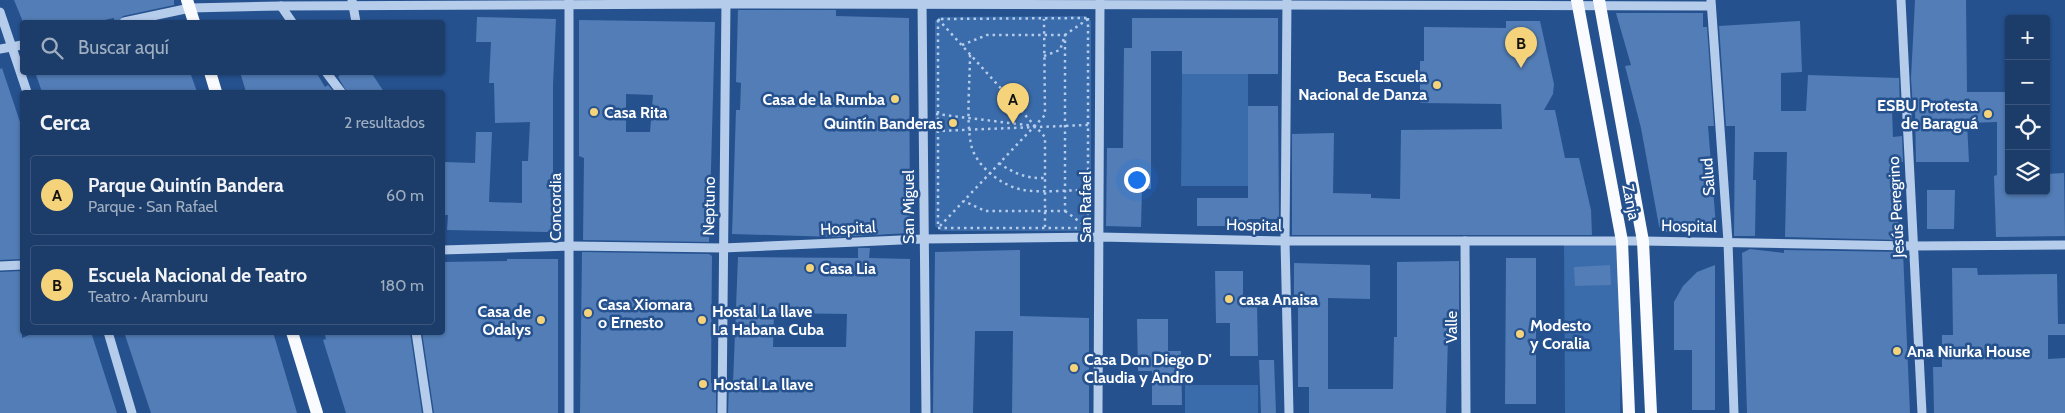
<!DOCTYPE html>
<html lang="es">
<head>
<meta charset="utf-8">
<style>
  :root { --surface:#1c3d6a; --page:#294872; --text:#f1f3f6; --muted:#a0aec1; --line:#3a567e; --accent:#f5d37a }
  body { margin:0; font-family:Cabin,sans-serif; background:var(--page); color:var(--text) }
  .controls { position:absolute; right:15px; top:15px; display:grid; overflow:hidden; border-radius:5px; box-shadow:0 1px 4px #0004 }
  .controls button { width:45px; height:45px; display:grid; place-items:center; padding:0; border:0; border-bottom:1px solid var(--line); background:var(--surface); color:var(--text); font:25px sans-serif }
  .you { position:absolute; left:1136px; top:179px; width:18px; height:18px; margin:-12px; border:4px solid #fff; border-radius:50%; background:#1a73e8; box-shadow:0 0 0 8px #1a73e833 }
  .badge { display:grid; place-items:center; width:32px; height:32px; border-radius:50%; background:var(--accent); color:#111; font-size:16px; font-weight:700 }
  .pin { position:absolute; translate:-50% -41px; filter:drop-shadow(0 1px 2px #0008) }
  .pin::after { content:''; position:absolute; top:26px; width:18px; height:15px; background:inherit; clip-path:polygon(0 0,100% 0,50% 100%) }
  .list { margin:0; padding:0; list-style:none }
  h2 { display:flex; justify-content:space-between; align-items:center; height:65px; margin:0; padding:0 20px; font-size:21px }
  h2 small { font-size:16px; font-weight:400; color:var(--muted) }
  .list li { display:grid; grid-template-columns:32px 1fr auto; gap:15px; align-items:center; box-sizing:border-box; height:80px; margin:0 10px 10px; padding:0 10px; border:1px solid var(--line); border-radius:5px }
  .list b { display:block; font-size:19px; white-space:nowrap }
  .list p { margin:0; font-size:16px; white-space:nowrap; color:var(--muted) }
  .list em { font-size:16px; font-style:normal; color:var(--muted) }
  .icon { flex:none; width:28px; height:28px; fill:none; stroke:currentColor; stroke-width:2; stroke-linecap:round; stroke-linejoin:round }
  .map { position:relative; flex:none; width:2065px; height:413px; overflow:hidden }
  .search { position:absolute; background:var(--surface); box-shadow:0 1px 4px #0004; left:20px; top:20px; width:425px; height:55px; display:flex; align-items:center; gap:12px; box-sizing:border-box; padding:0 18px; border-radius:5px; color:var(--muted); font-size:19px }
  .panel { position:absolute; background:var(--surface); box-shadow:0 1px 4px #0004; left:20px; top:90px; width:425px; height:245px; border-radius:5px }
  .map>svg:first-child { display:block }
</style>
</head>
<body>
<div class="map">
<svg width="2065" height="413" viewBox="0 0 2065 413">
  <rect width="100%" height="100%" fill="#25518e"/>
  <g fill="#3a6baa">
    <path d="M1085,16L1091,21V226L1085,231H941L935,226V21L940,17Z"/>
    <path d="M1182,74H1248V186H1181Z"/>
    <path d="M1564,241H1622L1620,413H1565Z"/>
    <rect x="1185" y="385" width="73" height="28"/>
  </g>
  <g fill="#527db6" fill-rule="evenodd">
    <path d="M14,0H174V5L123,16L118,22H114V18L95,22H23Z"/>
    <path d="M1915,0H1966L1967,92H2009V191H2046V174L2064,173L2065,236L1996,237L1994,176L1997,175V122L1967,123L1969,162H1916L1915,109H1913L1911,78Z"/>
    <path d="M738,10H836V16L909,18L910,233L836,237L732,234L736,110H740L741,83L736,82Z"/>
    <path d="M1616,13H1703V27H1707L1714,126H1708L1716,226L1713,232H1662L1659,226L1641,128L1625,66L1631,65Z"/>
    <path d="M477,17L556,19L553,85V229L547,232L447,230L448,215H443L444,162L475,163L476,132H492L489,202L522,203V161H528L530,122L495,123L494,83H489L491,42H476Z"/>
    <path d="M1132,18H1278V74H1182V51H1151V189H1142L1141,227L1106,226L1107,148H1123L1124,48H1132Z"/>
    <path d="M579,20L715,22L709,242L583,240L584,158L579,156ZM626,94L653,95L650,132H626Z"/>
    <path d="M1506,21H1540L1554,84L1553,94L1544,110H1555L1565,158H1579L1591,210L1592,235H1292V134L1334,133L1333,193L1371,194V198L1400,199L1401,130L1502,129L1501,104L1420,103V61H1424V27L1506,28Z"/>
    <path d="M1800,21L1802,72L1781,73V111H1806L1808,75L1899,78L1900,109H1892L1893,137L1902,136L1903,162H1896L1899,240L1785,237L1787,152H1754L1753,180H1756L1755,236H1734L1735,126H1726L1719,26Z"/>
    <path d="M2,68L22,128V259L0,260V69Z"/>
    <path d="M35,72H190L197,92H42Z"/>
    <path d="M240,72H316L325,87L328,85L334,92H246Z"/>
    <path d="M343,72H371L384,92H347L338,77Z"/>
    <path d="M1248,106H1278L1279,219H1248L1244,226H1197V198H1248Z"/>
    <path d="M1927,190H1955L1954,229H1927Z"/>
    <path d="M858,248H870L869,258L910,259V413H728L729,383H733L738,257L858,258ZM774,313L847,314L846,347H773Z"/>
    <path d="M1750,249L1784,253V250L1903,252L1910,413H1747L1742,253Z"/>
    <path d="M1020,250V316L1089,318V413H1012L1013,331H975L973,413H933L935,252Z"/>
    <path d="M582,252L709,254L712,256L711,383H716V413H580Z"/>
    <path d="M1506,258H1536V404H1505Z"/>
    <path d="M507,259H558V413H434L422,332H442V262L507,261Z"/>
    <path d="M1459,261V335H1448L1446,413H1309V387H1298V297H1294V263L1370,265V299L1328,298V389H1393L1394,337H1397V262Z"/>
    <path d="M1610,265L1611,285L1575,286L1574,267Z"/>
    <path d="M1715,265V410H1692V350H1674V302L1683,286L1697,272Z"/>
    <path d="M1952,268H1977L1978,275L2057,274L2058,324H2065V335H2048V359L2065,358V413H1934L1933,367H1942V335H1953Z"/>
    <path d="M22,271V338L36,332H91L117,413H0V272Z"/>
    <path d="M1215,271H1243V302L1257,301L1258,356H1230V323H1216Z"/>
    <path d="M1137,319H1168V351H1181L1182,405H1152V371H1138Z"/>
    <path d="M124,332H273L297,413H151Z"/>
    <path d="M324,332H410L422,413H346L323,340L326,339Z"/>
    <path d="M1259,360H1274L1276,413H1261Z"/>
  </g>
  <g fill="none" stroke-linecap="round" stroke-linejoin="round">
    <g stroke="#b5cceb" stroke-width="2.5" stroke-dasharray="2.5 4" stroke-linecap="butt">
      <path d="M1088,18V228H938V19Z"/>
      <path d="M938,19L1045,137V227"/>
      <path d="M962,45L987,35H1065V211H985L964,201"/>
      <path d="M970,55C970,80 966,121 971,144C975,166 1002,186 1023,190C1044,193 1068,190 1089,190"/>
      <path d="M1044,56L1060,50L1065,35L1088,19"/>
      <path d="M936,114L1034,126"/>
      <path d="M936,131L1088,125"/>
      <path d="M999,163C1013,173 1027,179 1045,178"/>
      <path d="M1065,211L1084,225"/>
      <path d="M940,226L1045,115L1044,19"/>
    </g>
    <g stroke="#b5cceb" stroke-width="9">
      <path d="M352,0L356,22"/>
      <path d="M1287,0L1285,241L1289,413"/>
      <path d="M1711,0L1728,242L1734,413"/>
      <path d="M1901,0L1922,413"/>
      <path d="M922,1L926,413"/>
      <path d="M281,6L292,22"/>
      <path d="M0,12L27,92"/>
      <path d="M124,22L190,8L281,6L726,4L1711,6"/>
      <path d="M0,49L22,45"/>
      <path d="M326,72L341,92"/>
      <path d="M1465,241L1466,413"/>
      <path d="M442,250L571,246L723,248L923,239L1100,237L1285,241H1643L1912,246L2065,245"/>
      <path d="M0,266L22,265"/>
      <path d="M108,332L132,413"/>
      <path d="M416,332L428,413"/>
      <path d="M569,413V0"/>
      <path d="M722,413L726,0"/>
      <path d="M1098,413L1100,1"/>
    </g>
    <g stroke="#fafbff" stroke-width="12">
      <path d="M187,0L194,22"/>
      <path d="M1577,0L1622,241L1629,413"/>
      <path d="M1599,0L1643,241L1651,413"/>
      <path d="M210,72L216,92"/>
      <path d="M292,332L317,413"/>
    </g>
  </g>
  <g fill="#f5d37a" stroke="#25518e" stroke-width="2">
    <circle cx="1437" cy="85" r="5"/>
    <circle cx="895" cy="99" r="5"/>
    <circle cx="594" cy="112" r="5"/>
    <circle cx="1988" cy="114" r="5"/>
    <circle cx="953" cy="123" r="5"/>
    <circle cx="810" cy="268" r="5"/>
    <circle cx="1229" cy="299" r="5"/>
    <circle cx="588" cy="313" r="5"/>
    <circle cx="541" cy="320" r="5"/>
    <circle cx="702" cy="320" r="5"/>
    <circle cx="1520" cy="334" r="5"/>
    <circle cx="1897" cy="351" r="5"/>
    <circle cx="1074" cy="368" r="5"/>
    <circle cx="703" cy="384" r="5"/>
  </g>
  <g text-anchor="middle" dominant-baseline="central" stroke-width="5" stroke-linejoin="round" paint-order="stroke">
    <g font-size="16" font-weight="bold" fill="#fff" stroke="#25518e" text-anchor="start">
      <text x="1427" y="76" text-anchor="end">Beca Escuela<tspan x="1427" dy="18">Nacional de Danza</tspan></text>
      <text x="885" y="99" text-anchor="end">Casa de la Rumba</text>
      <text x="1978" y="105" text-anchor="end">ESBU Protesta<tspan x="1978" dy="18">de Baraguá</tspan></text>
      <text x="604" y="112">Casa Rita</text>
      <text x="943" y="123" text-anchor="end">Quintín Banderas</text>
      <text x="820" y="268">Casa Lia</text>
      <text x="1239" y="299">casa Anaisa</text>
      <text x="598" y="304">Casa Xiomara<tspan x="598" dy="18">o Ernesto</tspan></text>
      <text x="531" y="311" text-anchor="end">Casa de<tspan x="531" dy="18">Odalys</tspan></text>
      <text x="712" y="311">Hostal La llave<tspan x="712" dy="18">La Habana Cuba</tspan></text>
      <text x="1530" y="325">Modesto<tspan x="1530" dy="18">y Coralia</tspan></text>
      <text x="1907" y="351">Ana Niurka House</text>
      <text x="1084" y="359">Casa Don Diego D'<tspan x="1084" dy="18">Claudia y Andro</tspan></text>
      <text x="713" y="384">Hostal La llave</text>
    </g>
    <g font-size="16" fill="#fff" stroke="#25518e">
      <text transform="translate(1708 177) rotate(-94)">Salud</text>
      <text transform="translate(1631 202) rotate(79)">Zanja</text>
      <text transform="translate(709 206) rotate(-89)">Neptuno</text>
      <text transform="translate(555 207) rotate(-90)">Concordia</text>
      <text transform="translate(908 207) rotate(-90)">San Miguel</text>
      <text transform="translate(1085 207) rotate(-90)">San Rafael</text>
      <text transform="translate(1896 207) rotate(-93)">Jesús Peregrino</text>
      <text transform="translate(1254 225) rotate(1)">Hospital</text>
      <text transform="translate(1689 226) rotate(1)">Hospital</text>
      <text transform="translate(848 228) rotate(-3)">Hospital</text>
      <text transform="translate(1451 327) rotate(-90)">Valle</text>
    </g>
  </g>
</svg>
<div class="controls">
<button>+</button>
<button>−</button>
<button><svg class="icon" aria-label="locate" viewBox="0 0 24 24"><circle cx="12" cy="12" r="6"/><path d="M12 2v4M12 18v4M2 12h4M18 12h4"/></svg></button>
<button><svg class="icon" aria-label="layers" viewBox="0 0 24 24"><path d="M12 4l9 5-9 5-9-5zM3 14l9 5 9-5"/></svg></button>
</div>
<div class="you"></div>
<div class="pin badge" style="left:1013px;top:124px">A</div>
<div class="pin badge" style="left:1521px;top:68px">B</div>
<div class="search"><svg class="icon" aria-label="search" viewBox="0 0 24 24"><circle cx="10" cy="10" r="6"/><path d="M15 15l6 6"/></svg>Buscar aquí</div>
<section class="panel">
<h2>Cerca<small>2 resultados</small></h2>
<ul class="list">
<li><span class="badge">A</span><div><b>Parque Quintín Bandera</b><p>Parque · San Rafael</p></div><em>60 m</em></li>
<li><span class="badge">B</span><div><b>Escuela Nacional de Teatro</b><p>Teatro · Aramburu</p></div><em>180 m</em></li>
</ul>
</section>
</div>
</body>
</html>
